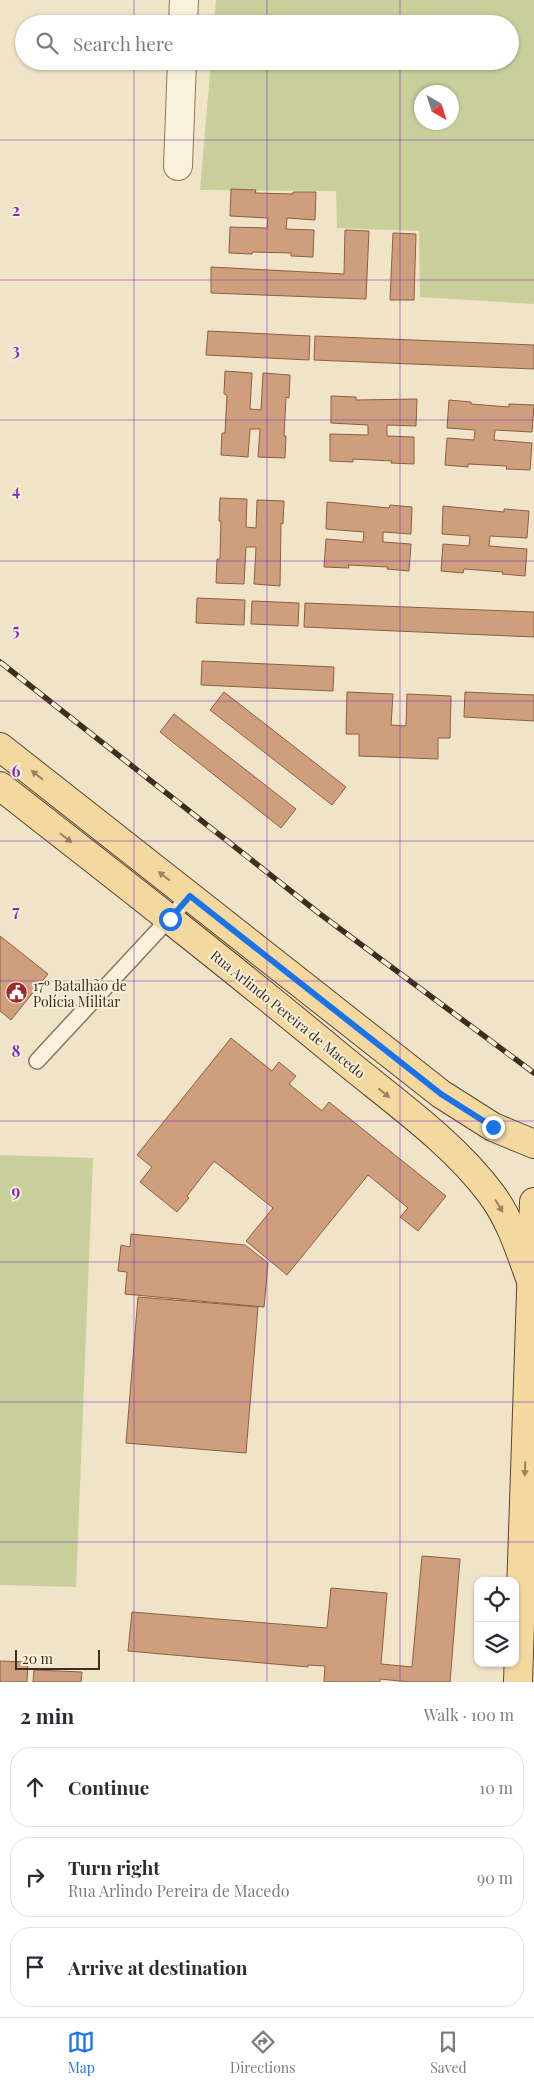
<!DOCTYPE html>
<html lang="en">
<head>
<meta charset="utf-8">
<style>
  :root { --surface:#fff; --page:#f2f2f3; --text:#2b2b33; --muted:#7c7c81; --line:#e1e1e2; --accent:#1a73e8 }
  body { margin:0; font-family:"Playfair Display",serif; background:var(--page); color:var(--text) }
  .controls { position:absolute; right:15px; bottom:15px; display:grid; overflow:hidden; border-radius:10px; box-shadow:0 1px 4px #0004 }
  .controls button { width:45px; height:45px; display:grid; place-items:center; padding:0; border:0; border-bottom:1px solid var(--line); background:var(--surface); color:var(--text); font:25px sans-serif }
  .compass { position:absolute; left:414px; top:85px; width:45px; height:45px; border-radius:50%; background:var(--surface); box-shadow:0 1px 4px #0004; rotate:141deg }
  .scale { position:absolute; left:15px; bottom:12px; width:85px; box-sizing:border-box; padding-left:5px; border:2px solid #3d2e20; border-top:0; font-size:14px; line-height:18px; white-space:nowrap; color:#3d2e20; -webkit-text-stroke:4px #f7eed8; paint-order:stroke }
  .stop { position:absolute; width:15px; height:15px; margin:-11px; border:4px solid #1a73e8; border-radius:50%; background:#fff }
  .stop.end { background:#1a73e8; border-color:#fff; box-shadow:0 1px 5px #0008 }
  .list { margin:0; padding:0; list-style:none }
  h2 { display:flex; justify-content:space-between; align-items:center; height:65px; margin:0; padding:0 20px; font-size:21px }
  h2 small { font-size:16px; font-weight:400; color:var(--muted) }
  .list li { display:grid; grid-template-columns:32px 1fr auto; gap:15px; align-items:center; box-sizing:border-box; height:80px; margin:0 10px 10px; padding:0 10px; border:1px solid var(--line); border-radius:20px }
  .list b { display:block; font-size:19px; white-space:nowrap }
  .list p { margin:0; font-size:16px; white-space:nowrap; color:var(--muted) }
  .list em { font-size:16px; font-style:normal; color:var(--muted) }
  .icon { flex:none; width:28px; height:28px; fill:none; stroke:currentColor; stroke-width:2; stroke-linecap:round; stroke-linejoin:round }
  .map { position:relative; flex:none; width:534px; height:1682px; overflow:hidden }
  .search { position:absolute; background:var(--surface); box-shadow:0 1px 4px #0004; left:15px; right:15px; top:15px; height:55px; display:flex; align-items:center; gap:12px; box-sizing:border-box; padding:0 18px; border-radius:28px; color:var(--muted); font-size:19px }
  .sheet { height:335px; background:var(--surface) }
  nav { display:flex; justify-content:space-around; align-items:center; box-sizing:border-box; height:70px; border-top:1px solid var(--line); background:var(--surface); font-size:14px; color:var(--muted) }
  nav a { display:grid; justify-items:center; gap:2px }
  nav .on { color:var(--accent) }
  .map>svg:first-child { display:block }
</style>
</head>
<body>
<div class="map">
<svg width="534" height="1682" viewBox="0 0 534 1682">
  <rect width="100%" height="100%" fill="#f0e4c8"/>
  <g fill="#c9cf9b" fill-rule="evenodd">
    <path d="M216,0H534V304L420,297L419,231L337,228L336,191L200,190L211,61H510V24H214ZM422,92H452V122H422Z"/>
    <path d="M0,1155L93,1158L76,1587L0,1585Z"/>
  </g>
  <g fill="#cf9f7d" stroke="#8d5f41">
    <path d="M231,189L256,190L255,193L293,194V192H316L315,220L287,218L286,229L314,230L313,257L291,256V253L253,252L252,254L229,253L230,227L267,228L268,218L230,216Z"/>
    <path d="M345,230L369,231L366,299L211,293V267L344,274Z"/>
    <path d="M393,233L416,234L414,300H390Z"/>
    <path d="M208,331L310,336L309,360L206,355Z"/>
    <path d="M315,336L534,345V369L314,360Z"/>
    <path d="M225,371L252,373L250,409L261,410L263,373L290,375L289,398L286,397L284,436H286L285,458L258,457L260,429H250L248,457L221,455L222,433H225L227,395L224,394Z"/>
    <path d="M331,396L356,397V400L417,399L416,426L387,425V436L414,437V464L391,463L392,461L353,459V462L330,461V434L368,435V425L331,423Z"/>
    <path d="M449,400L471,402V404L509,407V404L534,405L532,432L495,430L494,440L532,443L530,470L506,469L507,466L468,464V467L445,465L447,438L474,440L475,430L447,428Z"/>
    <path d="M220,498L247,499L246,527L256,528L257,500L284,501L283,524L281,523L280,586L254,584L256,547H246L244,584L216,583L217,559H220L221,521H219Z"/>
    <path d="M327,502L389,508L390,505L412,507L411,534L383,532V542L411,544L409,571L387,569L388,567L348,565L349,568L324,567L326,539L363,542L364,532L326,529Z"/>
    <path d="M443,506L504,512V509L529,511L527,538L490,536L489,546L527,549L525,576L502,574L503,572L464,569L463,573L441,571L443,544L469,546L470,536L442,534Z"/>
    <path d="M197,598L245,600L244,625L196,623Z"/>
    <path d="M252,601L299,603L298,626L251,624Z"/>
    <path d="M305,603L534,612V637L304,627Z"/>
    <path d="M202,661L334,667L333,691L201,685Z"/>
    <path d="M224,692L346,787L332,805L210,710Z"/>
    <path d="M347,692L393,694L391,725L406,726L407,694L451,696L450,738H438V759L359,756V734H346Z"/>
    <path d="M465,692L534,695V721L464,717Z"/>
    <path d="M174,714L296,809L281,828L160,732Z"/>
    <path d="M0,936L48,974L11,1020L0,1011Z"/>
    <path d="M231,1038L272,1071L279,1062L296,1076L289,1084L322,1111L329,1102L446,1196L418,1231L400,1217L408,1208L368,1175L287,1275L246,1241L273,1208L214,1161L187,1196L189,1198L177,1212L140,1182L152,1167L137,1155Z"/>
    <path d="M131,1234L245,1245L268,1263L264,1307L125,1294L127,1272L118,1271L121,1245L130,1247Z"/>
    <path d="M138,1297L258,1307L246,1453L126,1443Z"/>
    <path d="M422,1556L460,1559L450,1682H410L380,1679V1682H324L325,1666L308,1665V1667L128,1651L132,1612L327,1628L331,1588L387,1593L381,1664L412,1667Z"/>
    <path d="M0,1661L28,1662L27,1682H0Z"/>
    <path d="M34,1670L82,1672L81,1682H33Z"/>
  </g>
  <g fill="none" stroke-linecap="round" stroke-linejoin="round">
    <defs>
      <path id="service" d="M37,1061L190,896"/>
      <g id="minor">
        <path d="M183,24L184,0"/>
        <path d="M178,166L182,61"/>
      </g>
      <g id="primary">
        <path d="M0,747L441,1094L493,1127L534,1144"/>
        <path d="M0,786C114,875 228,964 339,1056C391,1099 453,1142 492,1195C511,1221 520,1251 531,1281"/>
        <path d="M518,1682L534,1202"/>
      </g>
    </defs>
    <use href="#service" stroke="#8d765c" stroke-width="18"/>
    <use href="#minor" stroke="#8d765c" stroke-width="30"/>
    <use href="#primary" stroke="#5b4430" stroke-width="30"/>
    <use href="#service" stroke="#faf1dc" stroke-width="15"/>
    <use href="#minor" stroke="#faf1dc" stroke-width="28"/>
    <use href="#primary" stroke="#f3d9a0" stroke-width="28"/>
    <defs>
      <path id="rail" d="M0,662L320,914L534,1073"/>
    </defs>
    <use href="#rail" stroke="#3d2e20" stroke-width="5.5"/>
    <use href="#rail" stroke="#f7eed8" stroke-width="4" stroke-dasharray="11" stroke-linecap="butt"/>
  </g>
  <defs><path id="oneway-solid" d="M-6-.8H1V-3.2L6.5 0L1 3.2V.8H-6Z" transform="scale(1.25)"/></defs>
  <g fill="#988460">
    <use href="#oneway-solid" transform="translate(37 775) rotate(-142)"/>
    <use href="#oneway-solid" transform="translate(66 838) rotate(38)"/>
    <use href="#oneway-solid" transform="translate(164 876) rotate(-142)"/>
    <use href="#oneway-solid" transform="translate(384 1093) rotate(40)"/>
    <use href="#oneway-solid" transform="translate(499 1206) rotate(59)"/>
    <use href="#oneway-solid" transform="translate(525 1469) rotate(92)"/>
  </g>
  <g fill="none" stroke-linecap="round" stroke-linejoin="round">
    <path stroke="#1a73e8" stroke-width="6" d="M170,919L190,896L441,1094L493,1127"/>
  </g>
  <path fill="none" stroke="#7b2cbf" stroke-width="1" stroke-opacity="0.55" d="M134,0V24M267,0V24M400,0V24M134,61V1682M267,61V1682M400,61V1682M0,140H534M0,280H534M0,420H534M0,561H534M0,701H534M0,841H534M0,981H534M0,1121H534M0,1262H534M0,1402H534M0,1542H534"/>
  <defs>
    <symbol id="civic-disc" viewBox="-11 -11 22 22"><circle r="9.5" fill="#9e2a2b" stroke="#f7eed8"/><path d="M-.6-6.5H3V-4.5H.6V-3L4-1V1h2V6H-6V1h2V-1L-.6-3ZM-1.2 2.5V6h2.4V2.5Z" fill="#fff"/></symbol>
  </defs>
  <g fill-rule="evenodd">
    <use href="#civic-disc" x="4" y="980" width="25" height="25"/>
  </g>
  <g text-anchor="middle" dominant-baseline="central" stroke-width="4" stroke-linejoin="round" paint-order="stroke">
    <g font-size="14" fill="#3d2e20" stroke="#f7eed8" text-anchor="start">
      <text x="33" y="985">17º Batalhão de<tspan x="33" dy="16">Polícia Militar</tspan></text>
    </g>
    <g font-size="14" fill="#3d2e20" stroke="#f7eed8">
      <text transform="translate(288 1014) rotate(39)">Rua Arlindo Pereira de Macedo</text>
    </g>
  </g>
  <g font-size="16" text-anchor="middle" font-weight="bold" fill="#7b2cbf" stroke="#f7eed8" stroke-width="4" stroke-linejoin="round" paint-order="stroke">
    <text x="16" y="216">2</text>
    <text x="16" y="356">3</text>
    <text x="16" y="496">4</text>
    <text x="16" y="636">5</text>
    <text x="16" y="777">6</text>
    <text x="16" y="917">7</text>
    <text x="16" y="1057">8</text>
    <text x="16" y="1197">9</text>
  </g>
</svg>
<div class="controls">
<button><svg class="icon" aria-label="locate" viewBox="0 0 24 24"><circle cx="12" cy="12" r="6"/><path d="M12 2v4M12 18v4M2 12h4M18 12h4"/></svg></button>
<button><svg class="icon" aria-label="layers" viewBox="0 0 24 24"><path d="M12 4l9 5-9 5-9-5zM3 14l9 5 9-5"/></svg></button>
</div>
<svg class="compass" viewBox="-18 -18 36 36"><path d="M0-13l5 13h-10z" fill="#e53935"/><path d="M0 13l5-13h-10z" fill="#7c7c81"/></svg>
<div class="scale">20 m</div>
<div class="stop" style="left:170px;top:919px"></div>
<div class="stop end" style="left:493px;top:1127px"></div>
<div class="search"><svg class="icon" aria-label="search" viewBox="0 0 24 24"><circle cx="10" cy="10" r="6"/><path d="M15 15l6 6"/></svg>Search here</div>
</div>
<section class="sheet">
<h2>2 min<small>Walk · 100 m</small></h2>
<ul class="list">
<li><svg class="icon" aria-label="ahead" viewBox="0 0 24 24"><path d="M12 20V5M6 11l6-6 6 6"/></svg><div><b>Continue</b></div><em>10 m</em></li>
<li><svg class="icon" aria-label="right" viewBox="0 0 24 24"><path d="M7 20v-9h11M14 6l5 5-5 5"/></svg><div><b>Turn right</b><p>Rua Arlindo Pereira de Macedo</p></div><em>90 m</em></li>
<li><svg class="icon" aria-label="arrive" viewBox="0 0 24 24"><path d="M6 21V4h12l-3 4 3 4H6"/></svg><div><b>Arrive at destination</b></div></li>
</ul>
</section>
<nav>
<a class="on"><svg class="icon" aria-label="map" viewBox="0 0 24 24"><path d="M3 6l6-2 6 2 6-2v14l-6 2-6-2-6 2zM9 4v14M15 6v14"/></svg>Map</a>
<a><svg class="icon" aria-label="directions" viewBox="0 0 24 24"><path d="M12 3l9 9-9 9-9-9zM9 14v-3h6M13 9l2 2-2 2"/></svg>Directions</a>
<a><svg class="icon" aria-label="saved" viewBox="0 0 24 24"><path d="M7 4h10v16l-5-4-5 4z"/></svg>Saved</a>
</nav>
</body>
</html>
